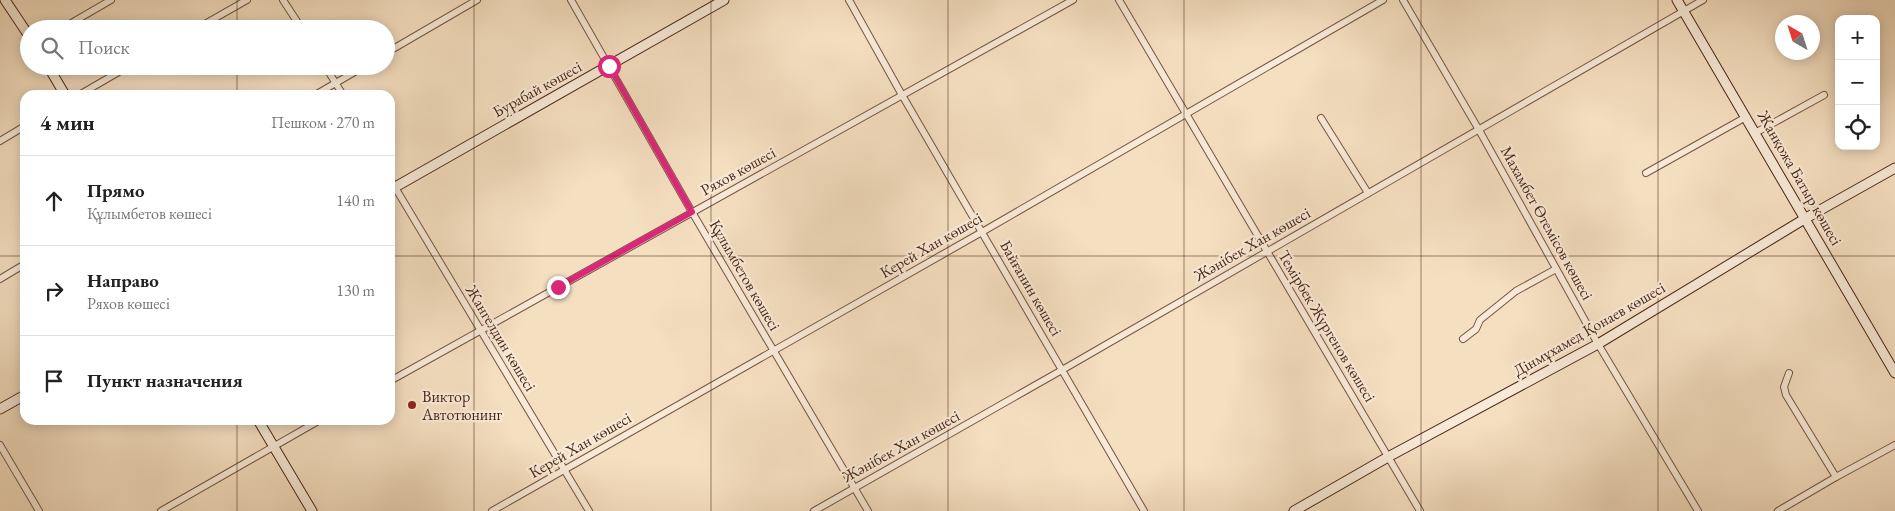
<!DOCTYPE html>
<html lang="ru">
<head>
<meta charset="utf-8">
<style>
  :root { --surface:#fff; --page:#f2f2f2; --text:#222; --muted:#767676; --line:#e0e0e0 }
  body { margin:0; font-family:"EB Garamond",serif; background:var(--page); color:var(--text) }
  .controls { position:absolute; right:15px; top:15px; display:grid; overflow:hidden; border-radius:10px; box-shadow:0 2px 12px #0003 }
  .controls button { width:45px; height:45px; display:grid; place-items:center; padding:0; border:0; border-bottom:1px solid var(--line); background:var(--surface); color:var(--text); font:25px sans-serif }
  .compass { position:absolute; left:1775px; top:15px; width:45px; height:45px; border-radius:50%; background:var(--surface); box-shadow:0 2px 12px #0003; rotate:321deg }
  .stop { position:absolute; width:15px; height:15px; margin:-11px; border:4px solid #db2777; border-radius:50%; background:#fff }
  .stop.end { background:#db2777; border-color:#fff; box-shadow:0 1px 5px #0008 }
  .list { margin:0; padding:0; list-style:none }
  h2 { display:flex; justify-content:space-between; align-items:center; height:65px; margin:0; padding:0 20px; font-size:21px }
  h2 small { font-size:16px; font-weight:400; color:var(--muted) }
  .list li { display:grid; grid-template-columns:32px 1fr auto; gap:15px; align-items:center; box-sizing:border-box; height:90px; padding:0 20px; border-top:1px solid var(--line) }
  .list b { display:block; font-size:19px; white-space:nowrap }
  .list p { margin:0; font-size:16px; white-space:nowrap; color:var(--muted) }
  .list em { font-size:16px; font-style:normal; color:var(--muted) }
  .icon { flex:none; width:28px; height:28px; fill:none; stroke:currentColor; stroke-width:2; stroke-linecap:round; stroke-linejoin:round }
  .map { position:relative; flex:none; width:1895px; height:511px; overflow:hidden }
  .search { position:absolute; background:var(--surface); box-shadow:0 2px 12px #0003; left:20px; top:20px; width:375px; height:55px; display:flex; align-items:center; gap:12px; box-sizing:border-box; padding:0 18px; border-radius:28px; color:var(--muted); font-size:19px }
  .panel { position:absolute; background:var(--surface); box-shadow:0 2px 12px #0003; left:20px; top:90px; width:375px; height:335px; border-radius:15px }
  .map>svg:first-child { display:block }
</style>
</head>
<body>
<div class="map">
<svg width="1895" height="511" viewBox="0 0 1895 511">
  <rect width="100%" height="100%" fill="#f5dfc1"/>
  <filter id="stains"><feTurbulence type="fractalNoise" baseFrequency=".004" numOctaves="4"/><feColorMatrix values="0 0 0 0 .2 0 0 0 0 .09 0 0 0 0 .02 0 0 0 .5 -.17"/></filter>
  <radialGradient id="worn" r=".72"><stop offset=".6" stop-color="#630" stop-opacity="0"/><stop offset="1" stop-color="#630" stop-opacity=".3"/></radialGradient>
  <g fill="none" stroke-linecap="round" stroke-linejoin="round">
    <defs>
      <g id="street">
        <path d="M283,0L302,29"/>
        <path d="M571,0L692,212L868,511"/>
        <path d="M849,0L902,95L1144,511"/>
        <path d="M1119,0L1420,511"/>
        <path d="M1403,0L1479,130L1598,344L1698,511"/>
        <path d="M61,29L111,0"/>
        <path d="M196,29L247,0"/>
        <path d="M386,53L477,0"/>
        <path d="M325,66L343,95"/>
        <path d="M79,95L129,66"/>
        <path d="M315,95L365,66"/>
        <path d="M1321,118L1368,193"/>
        <path d="M1755,133L1824,95"/>
        <path d="M0,141L25,126"/>
        <path d="M1646,173L1746,117"/>
        <path d="M390,179L589,511"/>
        <path d="M0,279L25,264"/>
        <path d="M1463,339L1476,329L1480,320L1516,291L1556,269"/>
        <path d="M1789,373L1784,387L1786,395L1836,477"/>
        <path d="M390,381L1073,0"/>
        <path d="M0,445L39,511"/>
        <path d="M161,511L320,420"/>
        <path d="M492,511L982,232L1383,0"/>
        <path d="M814,511L1062,370L1703,0"/>
        <path d="M1778,511L1836,477L1895,445"/>
      </g>
      <g id="secondary">
        <path d="M5,0L29,36"/>
        <path d="M1677,0L1895,373"/>
        <path d="M48,66L65,95"/>
        <path d="M390,190L724,0"/>
        <path d="M0,409L25,395"/>
        <path d="M258,420L312,511"/>
        <path d="M1294,511L1388,457L1598,344L1806,218L1895,168"/>
      </g>
    </defs>
    <use href="#street" stroke="#755442" stroke-width="8"/>
    <use href="#secondary" stroke="#4a2617" stroke-width="11"/>
    <use href="#street" stroke="#f8ead7" stroke-width="6"/>
    <use href="#secondary" stroke="#f8ead7" stroke-width="9"/>
  </g>
  <g fill="none" stroke-linecap="round" stroke-linejoin="round">
    <path stroke="#db2777" stroke-width="6" d="M558,287L692,212L609,66"/>
  </g>
  <path fill="none" stroke="#4a2617" stroke-width="1" stroke-opacity="0.55" d="M237,0V29M474,0V511M711,0V511M948,0V511M1184,0V511M1421,0V511M1658,0V511M237,66V95M0,256H25M390,256H1895M237,420V511"/>
  <circle fill="#8f2418" stroke="#f8ead7" stroke-width="2" cx="412" cy="405" r="5"/>
  <g text-anchor="middle" dominant-baseline="central" stroke-width="4.5" stroke-linejoin="round" paint-order="stroke">
    <g font-size="16" fill="#4a2617" stroke="#f8ead7">
      <text transform="translate(537 89) rotate(-29)">Бурабай көшесі</text>
      <text transform="translate(738 171) rotate(-29)">Ряхов көшесі</text>
      <text transform="translate(1800 178) rotate(60)">Жанқожа Батыр көшесі</text>
      <text transform="translate(1547 223) rotate(61)">Махамбет Өтемісов көшесі</text>
      <text transform="translate(1252 244) rotate(-30)">Жәнібек Хан көшесі</text>
      <text transform="translate(931 245) rotate(-30)">Керей Хан көшесі</text>
      <text transform="translate(745 275) rotate(60)">Құлымбетов көшесі</text>
      <text transform="translate(1031 288) rotate(60)">Байғанин көшесі</text>
      <text transform="translate(1327 326) rotate(59)">Темірбек Жүргенов көшесі</text>
      <text transform="translate(1589 329) rotate(-30)">Дінмұхамед Қонаев көшесі</text>
      <text transform="translate(501 338) rotate(59)">Жангелдин көшесі</text>
      <text transform="translate(580 445) rotate(-30)">Керей Хан көшесі</text>
      <text transform="translate(901 446) rotate(-29)">Жәнібек Хан көшесі</text>
    </g>
    <g font-size="16" fill="#4a2617" stroke="#f8ead7" text-anchor="start">
      <text x="422" y="396">Виктор<tspan x="422" dy="18">Автотюнинг</tspan></text>
    </g>
  </g>
  <rect width="100%" height="100%" filter="url(#stains)"/>
  <rect width="100%" height="100%" fill="url(#worn)"/>
</svg>
<div class="controls">
<button>+</button>
<button>−</button>
<button><svg class="icon" aria-label="locate" viewBox="0 0 24 24"><circle cx="12" cy="12" r="6"/><path d="M12 2v4M12 18v4M2 12h4M18 12h4"/></svg></button>
</div>
<svg class="compass" viewBox="-18 -18 36 36"><path d="M0-13l5 13h-10z" fill="#e53935"/><path d="M0 13l5-13h-10z" fill="#767676"/></svg>
<div class="stop" style="left:609px;top:66px"></div>
<div class="stop end" style="left:558px;top:287px"></div>
<div class="search"><svg class="icon" aria-label="search" viewBox="0 0 24 24"><circle cx="10" cy="10" r="6"/><path d="M15 15l6 6"/></svg>Поиск</div>
<section class="panel">
<h2>4 мин<small>Пешком · 270 m</small></h2>
<ul class="list">
<li><svg class="icon" aria-label="ahead" viewBox="0 0 24 24"><path d="M12 20V5M6 11l6-6 6 6"/></svg><div><b>Прямо</b><p>Құлымбетов көшесі</p></div><em>140 m</em></li>
<li><svg class="icon" aria-label="right" viewBox="0 0 24 24"><path d="M7 20v-9h11M14 6l5 5-5 5"/></svg><div><b>Направо</b><p>Ряхов көшесі</p></div><em>130 m</em></li>
<li><svg class="icon" aria-label="arrive" viewBox="0 0 24 24"><path d="M6 21V4h12l-3 4 3 4H6"/></svg><div><b>Пункт назначения</b></div></li>
</ul>
</section>
</div>
</body>
</html>
